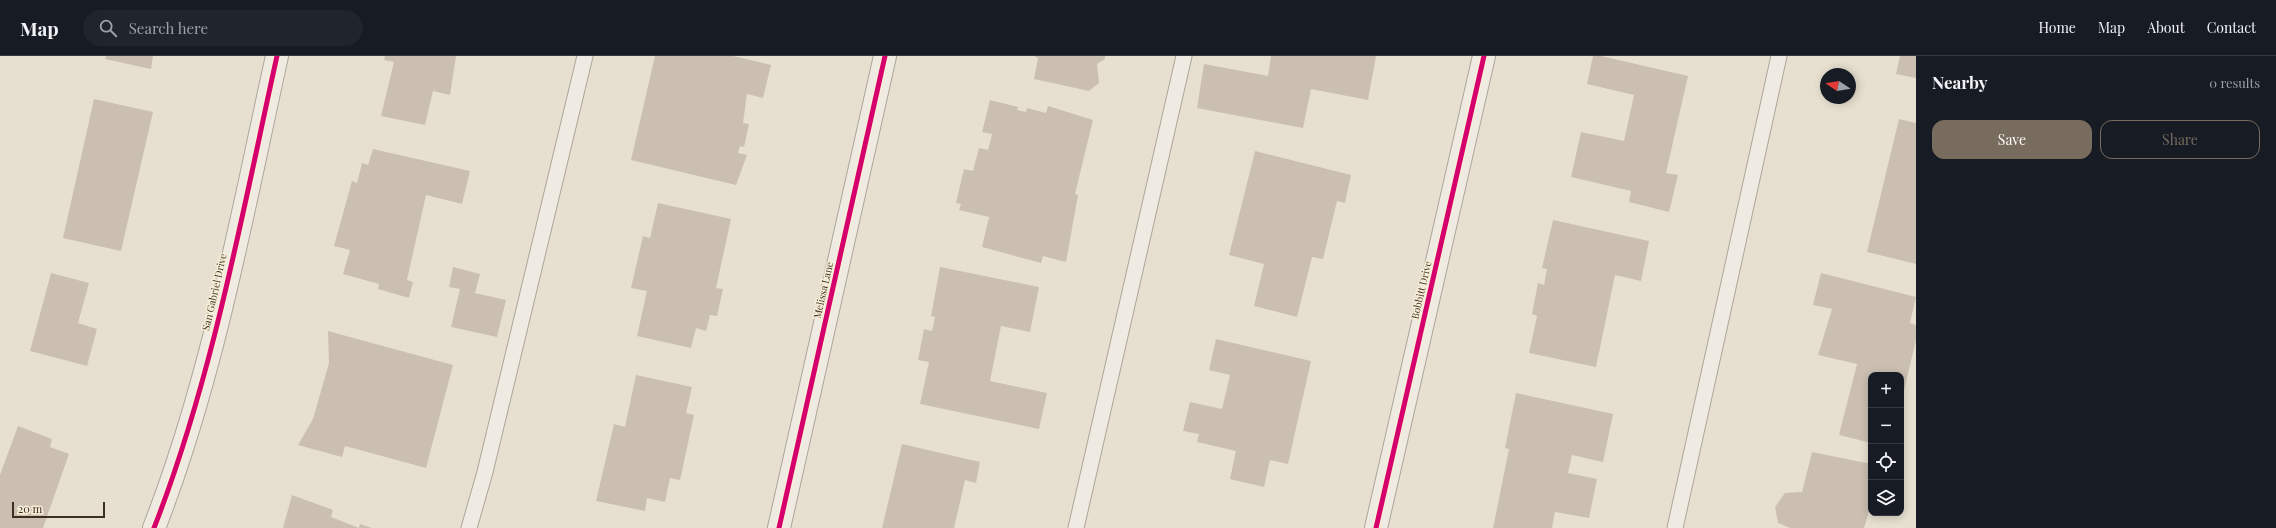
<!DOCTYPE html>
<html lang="en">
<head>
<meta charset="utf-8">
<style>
  :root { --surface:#171b24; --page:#20242c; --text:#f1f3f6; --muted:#9ea1a6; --line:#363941; --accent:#786c5e }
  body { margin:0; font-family:"Playfair Display",serif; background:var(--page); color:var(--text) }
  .controls { position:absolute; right:12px; bottom:12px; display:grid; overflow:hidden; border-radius:8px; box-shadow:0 2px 10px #0003 }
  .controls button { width:36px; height:36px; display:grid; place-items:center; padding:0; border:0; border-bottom:1px solid var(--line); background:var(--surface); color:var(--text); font:20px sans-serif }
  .compass { position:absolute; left:1820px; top:12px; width:36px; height:36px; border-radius:50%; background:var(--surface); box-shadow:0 2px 10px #0003; rotate:282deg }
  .scale { position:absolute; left:12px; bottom:10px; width:93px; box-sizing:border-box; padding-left:4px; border:2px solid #3d2e20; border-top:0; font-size:11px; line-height:14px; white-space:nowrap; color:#3d2e20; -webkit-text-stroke:3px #f7eed8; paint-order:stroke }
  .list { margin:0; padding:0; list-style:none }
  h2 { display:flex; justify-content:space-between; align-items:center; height:52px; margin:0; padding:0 16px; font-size:17px }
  h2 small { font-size:13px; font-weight:400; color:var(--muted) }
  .actions { display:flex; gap:8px; padding:12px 16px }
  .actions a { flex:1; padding:9px 0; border:1px solid var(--accent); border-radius:12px; text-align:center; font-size:14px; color:var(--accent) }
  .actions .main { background:var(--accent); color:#fff }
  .icon { flex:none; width:22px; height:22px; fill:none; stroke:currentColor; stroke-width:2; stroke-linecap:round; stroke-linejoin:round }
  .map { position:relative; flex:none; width:1916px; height:472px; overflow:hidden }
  header { display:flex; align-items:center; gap:24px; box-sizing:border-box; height:56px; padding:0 20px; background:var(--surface); border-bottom:1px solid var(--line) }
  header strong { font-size:19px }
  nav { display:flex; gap:22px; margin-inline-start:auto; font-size:14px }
  .search { width:280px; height:36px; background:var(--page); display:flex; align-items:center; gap:10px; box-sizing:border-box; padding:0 14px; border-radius:22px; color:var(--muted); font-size:15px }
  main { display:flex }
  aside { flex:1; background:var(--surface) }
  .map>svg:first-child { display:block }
</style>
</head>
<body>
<header>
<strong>Map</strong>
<div class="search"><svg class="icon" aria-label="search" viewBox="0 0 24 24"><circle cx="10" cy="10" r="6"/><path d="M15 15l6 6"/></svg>Search here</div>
<nav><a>Home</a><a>Map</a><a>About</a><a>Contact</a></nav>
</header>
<main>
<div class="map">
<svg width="1916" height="472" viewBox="0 0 1916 472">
  <rect width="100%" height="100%" fill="#e7e0d1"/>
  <g fill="#cbbfb2">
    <path d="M106,0H153L151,13L105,3Z"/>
    <path d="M385,0H456L450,39L433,35L425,69L381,60L394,6L384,4Z"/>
    <path d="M655,0H733L771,9L763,42L747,38L743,67L749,68L744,91L740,90L738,97L747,99L736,129L631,104Z"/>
    <path d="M1034,0H1105V3L1097,8L1099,27L1089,35L1034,23L1038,2Z"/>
    <path d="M1271,0H1376L1368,44L1311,33L1303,72L1197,52L1204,8L1268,20Z"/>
    <path d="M1593,0H1601L1688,20L1666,117L1678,119L1669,156L1629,146L1631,135L1571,121L1581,76L1624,85L1634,39L1587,28Z"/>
    <path d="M1900,0H1916V22L1896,18Z"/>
    <path d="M94,43L153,56L121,195L63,182Z"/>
    <path d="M990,44L1018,51L1017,54L1026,56L1027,52L1046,57L1048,50L1093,64L1075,138L1078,139L1066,206L1043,200L1041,207L982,191L989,161L959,154L961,148L956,147L964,113L973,115L979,92L988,94L992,78L982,76Z"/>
    <path d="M1899,63L1916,67V208L1867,196Z"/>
    <path d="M373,93L470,115L462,148L426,139L407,224L413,226L409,242L378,233L379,228L343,218L350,194L334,190L352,125L357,127L362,107L368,109Z"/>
    <path d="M1255,95L1351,119L1345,147L1337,145L1323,203L1312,201L1297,261L1254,250L1264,208L1229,199Z"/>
    <path d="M658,147L731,163L716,232L723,233L717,260L710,259L706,275L696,272L691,292L637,280L647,235L631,232L643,180L650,182Z"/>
    <path d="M1553,164L1649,185L1641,225L1615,219L1596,311L1529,297L1537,260L1532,258L1538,227L1544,229L1547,213L1542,212Z"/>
    <path d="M453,211L480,218L475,237L506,244L497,281L451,271L460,233L449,231Z"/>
    <path d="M940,211L1039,231L1030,276L1001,270L990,325L1047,337L1039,373L920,348L929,306L918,304L924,273L932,275L935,261L931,260Z"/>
    <path d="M51,217L89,227L78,267L97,273L87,310L30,295Z"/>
    <path d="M1821,217L1916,241L1910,267L1916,269V284L1902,343L1901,319H1871V387L1839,379L1857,308L1818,299L1832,253L1813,249Z"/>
    <path d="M328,275L453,309L426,412L345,390L342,401L298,389L313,363L329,307Z"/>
    <path d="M1216,283L1311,305L1288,408L1270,404L1264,431L1230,423L1236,395L1197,386L1199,378L1183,375L1190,346L1222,353L1230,319L1209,314Z"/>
    <path d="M636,319L692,331L686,357L694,359L680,424L670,422L665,446L647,442L645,455L596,445L614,368L625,371Z"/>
    <path d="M1516,337L1613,358L1603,406L1572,399L1568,417L1597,423L1589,462L1555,456L1552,472H1493L1509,393L1505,392Z"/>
    <path d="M18,370L52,383L50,391L69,398L43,472H0V419Z"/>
    <path d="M902,388L980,406L976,427L965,424L954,472H882Z"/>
    <path d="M1812,396L1871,408V449L1864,472H1790L1778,467L1775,451L1785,437L1802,436Z"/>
    <path d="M292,439L333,454L331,461L359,472L360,468L372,472H283Z"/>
  </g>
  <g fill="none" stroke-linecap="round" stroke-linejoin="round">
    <defs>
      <g id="service">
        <path d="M469,472L485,416L585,0"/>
        <path d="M1076,472L1184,0"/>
        <path d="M1675,472L1779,0"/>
      </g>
      <g id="minor">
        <path d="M154,472C213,321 242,158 277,0"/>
        <path d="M779,472L885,0"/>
        <path d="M1376,472L1484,0"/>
      </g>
    </defs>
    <use href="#service" stroke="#ada599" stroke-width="17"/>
    <use href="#minor" stroke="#ada599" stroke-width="24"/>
    <use href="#service" stroke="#efebe3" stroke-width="15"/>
    <use href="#minor" stroke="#efebe3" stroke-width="22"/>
    <defs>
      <g id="cycleway">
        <path d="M154,472C213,321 242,158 277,0"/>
        <path d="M779,472L885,0"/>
        <path d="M1376,472L1484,0"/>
      </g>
    </defs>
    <use href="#cycleway" stroke="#f7eed8" stroke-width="8"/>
    <use href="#cycleway" stroke="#d6006c" stroke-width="5"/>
  </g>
  <g text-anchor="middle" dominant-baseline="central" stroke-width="3" stroke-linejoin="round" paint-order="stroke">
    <g font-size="10" fill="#3d2e20" stroke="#f7eed8">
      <text transform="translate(823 234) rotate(-77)">Melissa Lane</text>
      <text transform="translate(1421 234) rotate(-77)">Bobbitt Drive</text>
      <text transform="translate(214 236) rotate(-77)">San Gabriel Drive</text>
    </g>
  </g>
</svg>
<div class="controls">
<button>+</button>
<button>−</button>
<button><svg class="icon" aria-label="locate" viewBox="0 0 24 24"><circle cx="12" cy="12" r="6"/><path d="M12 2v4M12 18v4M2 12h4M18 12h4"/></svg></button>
<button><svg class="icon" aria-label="layers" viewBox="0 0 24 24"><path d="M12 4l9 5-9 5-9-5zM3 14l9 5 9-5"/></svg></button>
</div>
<svg class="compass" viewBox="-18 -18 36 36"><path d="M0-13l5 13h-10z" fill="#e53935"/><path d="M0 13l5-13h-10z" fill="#9ea1a6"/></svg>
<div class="scale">20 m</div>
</div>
<aside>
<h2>Nearby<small>0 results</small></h2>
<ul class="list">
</ul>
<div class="actions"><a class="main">Save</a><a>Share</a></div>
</aside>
</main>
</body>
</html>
